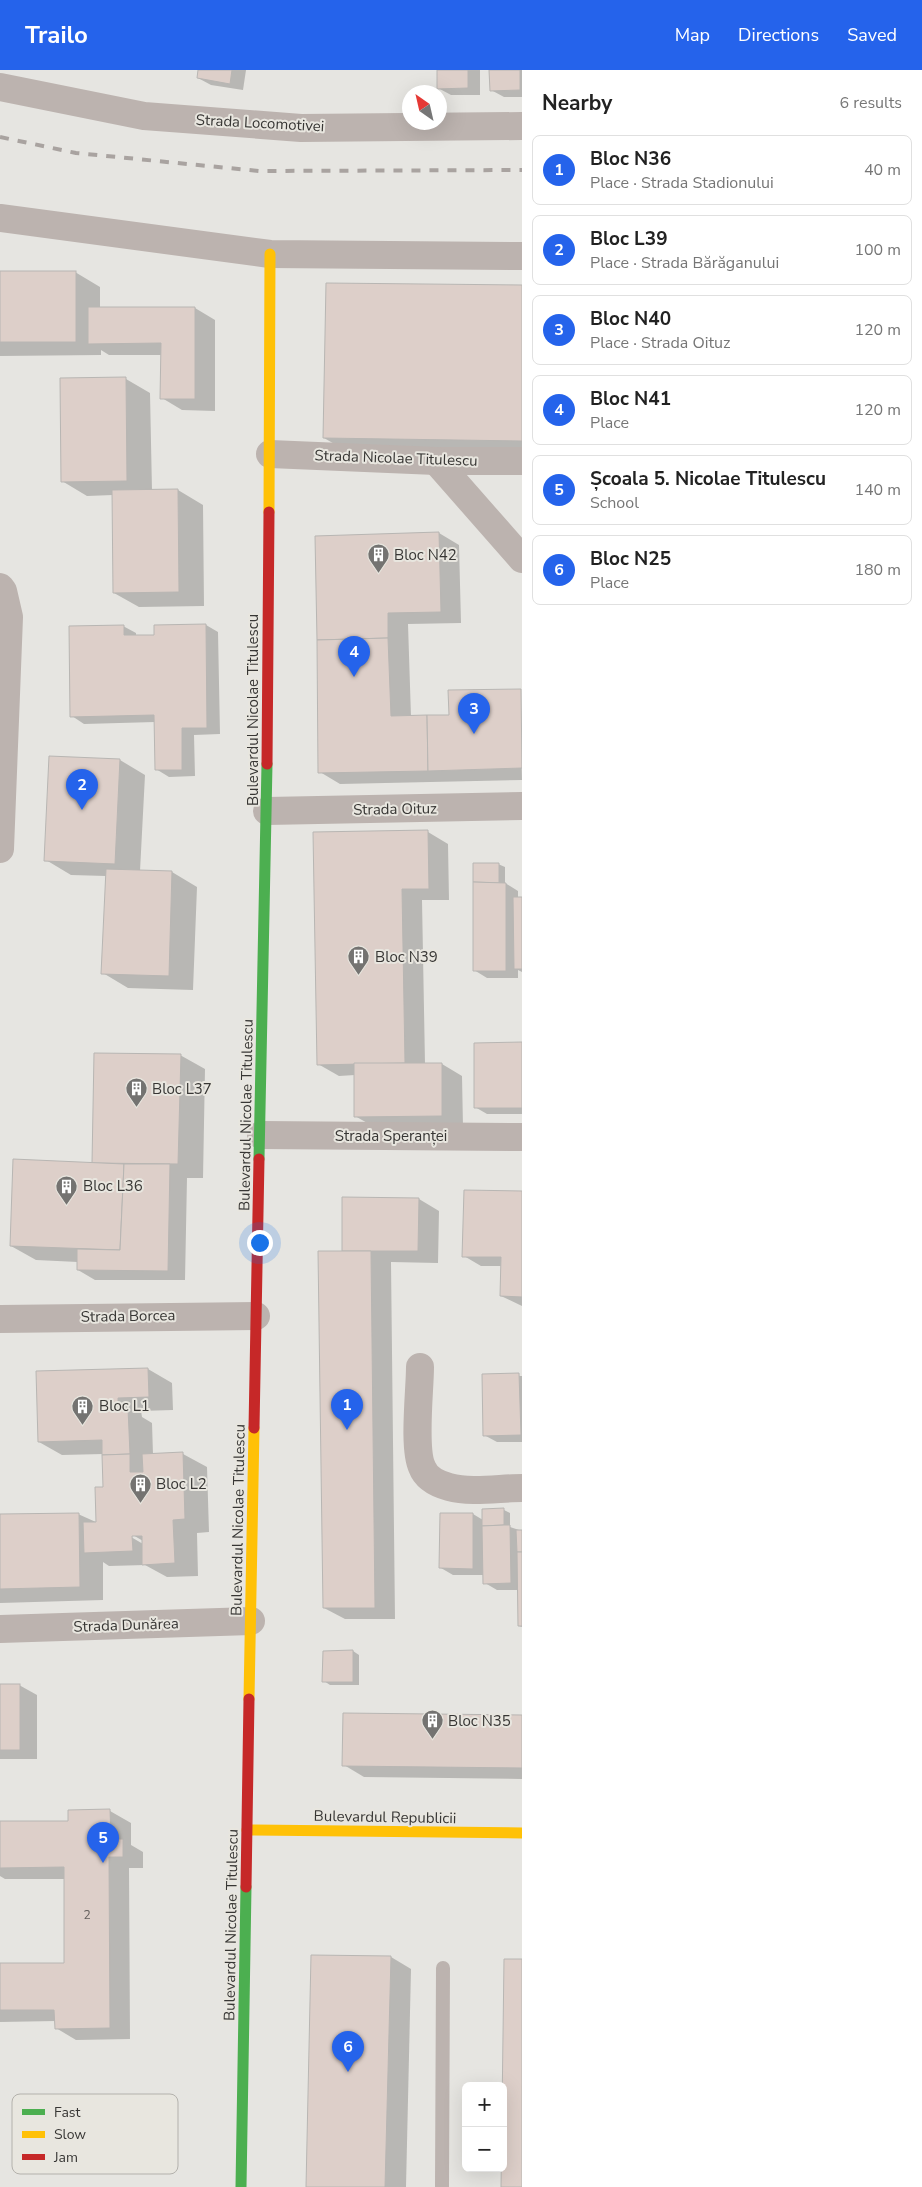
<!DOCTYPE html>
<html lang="en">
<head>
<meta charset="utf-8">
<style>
  :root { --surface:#fff; --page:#f2f2f2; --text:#222; --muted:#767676; --line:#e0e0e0; --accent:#2563eb }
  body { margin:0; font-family:"Nunito Sans",sans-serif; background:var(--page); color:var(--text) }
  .controls { position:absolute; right:15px; bottom:15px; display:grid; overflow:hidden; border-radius:8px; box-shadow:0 5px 20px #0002 }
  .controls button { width:45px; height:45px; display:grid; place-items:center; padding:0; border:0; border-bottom:1px solid var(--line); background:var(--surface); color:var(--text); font:25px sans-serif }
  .compass { position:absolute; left:402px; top:15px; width:45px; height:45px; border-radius:50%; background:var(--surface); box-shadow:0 5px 20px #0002; rotate:326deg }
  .you { position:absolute; left:259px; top:1172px; width:18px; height:18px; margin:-12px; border:4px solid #fff; border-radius:50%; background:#1a73e8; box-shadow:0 0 0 8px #1a73e833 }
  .badge { display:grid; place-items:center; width:32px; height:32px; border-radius:50%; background:var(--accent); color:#fff; font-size:16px; font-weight:700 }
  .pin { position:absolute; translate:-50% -41px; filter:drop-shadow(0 1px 2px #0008) }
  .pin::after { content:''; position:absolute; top:26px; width:18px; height:15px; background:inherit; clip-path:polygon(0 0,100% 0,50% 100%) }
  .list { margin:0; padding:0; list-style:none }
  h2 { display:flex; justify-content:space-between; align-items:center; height:65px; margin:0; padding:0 20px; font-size:21px }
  h2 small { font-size:16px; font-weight:400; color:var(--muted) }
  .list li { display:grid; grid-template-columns:32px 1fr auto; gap:15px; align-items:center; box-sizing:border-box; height:70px; margin:0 10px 10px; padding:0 10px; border:1px solid var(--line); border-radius:8px }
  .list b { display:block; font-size:19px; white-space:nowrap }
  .list p { margin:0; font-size:16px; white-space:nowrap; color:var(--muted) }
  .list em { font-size:16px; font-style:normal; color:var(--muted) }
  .map { position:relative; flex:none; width:522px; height:2117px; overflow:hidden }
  header { display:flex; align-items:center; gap:30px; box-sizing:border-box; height:70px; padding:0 25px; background:var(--accent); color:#fff }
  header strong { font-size:24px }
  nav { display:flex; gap:28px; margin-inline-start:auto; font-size:18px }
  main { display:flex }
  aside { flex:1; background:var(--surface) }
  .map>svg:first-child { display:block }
</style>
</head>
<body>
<header>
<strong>Trailo</strong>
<nav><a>Map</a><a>Directions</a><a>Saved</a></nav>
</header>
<main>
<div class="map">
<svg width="522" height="2117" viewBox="0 0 522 2117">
  <rect width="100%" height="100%" fill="#e6e5e1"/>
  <g fill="#0003" fill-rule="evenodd">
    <path d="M200,0H246L243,20L211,15L198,8Z"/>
    <path d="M438,0H480V25H451L438,18Z"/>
    <path d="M491,0H522V27H504L491,20Z"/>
    <path d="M75,202L100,217V238H195L215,250V341L182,340L162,328V285H109L101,280V285L0,286V203Z"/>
    <path d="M522,216V382L345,380L324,368Z"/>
    <path d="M126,309L150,323L152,421L178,420L203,435L204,536L139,537L114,523L113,425L87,426L62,411Z"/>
    <path d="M439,463L459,475L461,553L408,554L411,647L450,646L520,620L522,710L340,714L320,702L316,467Z"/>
    <path d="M206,555L218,562L220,664L194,665L195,706L169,707L156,699L155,652L84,654L72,646L123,556L136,563V566H156Z"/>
    <path d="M120,690L145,705L140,801L172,802L197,817L193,920L128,918L103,903L106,806L71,805L46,790Z"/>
    <path d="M428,762L448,774L449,830H422L425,994H442L462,1006L463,1057L376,1058L355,1046V1005L339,1006L318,994Z"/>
    <path d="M498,794L505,797V813L518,821V828H522V902L518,900V908H487L474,900Z"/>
    <path d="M522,974V1044H487L475,1037Z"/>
    <path d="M180,985L205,999L203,1108H187L185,1210H95L78,1200V1192L36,1190L11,1176L94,1094Z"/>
    <path d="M522,1122V1236L501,1226L502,1196H481L464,1186Z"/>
    <path d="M419,1129L439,1141L438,1193L391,1192L395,1549H345L324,1538L343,1182Z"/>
    <path d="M148,1299L172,1313L173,1340L141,1341L142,1347L152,1353L153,1385L183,1384L207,1397L209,1462L197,1463L198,1506L167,1507L145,1495L109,1496L103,1492V1530L0,1533V1446L78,1444L98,1453L104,1419L103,1384L62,1385L39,1372L37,1302ZM128,1462L143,1471V1474L126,1464Z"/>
    <path d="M483,1305L522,1306V1372H497L484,1365Z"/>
    <path d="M504,1440L510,1443V1457L522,1461V1557L519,1556V1520H497L485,1513L484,1505H453L441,1498V1444H473L483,1450Z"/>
    <path d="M353,1581L359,1585V1615H330L324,1611Z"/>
    <path d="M19,1615L37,1625V1689H0V1616Z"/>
    <path d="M522,1646V1709L364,1707L344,1695Z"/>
    <path d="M69,1741H110L131,1753V1775L143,1782V1798H129L130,1969L76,1970L56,1958V1951L0,1952V1895L65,1894V1809H5L0,1806V1753L69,1752Z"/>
    <path d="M391,1887L411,1899L406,2117H307Z"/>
  </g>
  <g fill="#ddcfc9" stroke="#b8b6b3">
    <path d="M198,0H232L230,14L197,8Z"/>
    <path d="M437,0H468V18L437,19Z"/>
    <path d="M489,0H520V20L490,21Z"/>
    <rect x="0" y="201" width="76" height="71"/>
    <path d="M326,213L522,215V371L323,368Z"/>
    <path d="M88,237H195V329H160L161,273L88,274Z"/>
    <path d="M126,307L127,411L61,412L60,308Z"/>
    <path d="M178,419L179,522L113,523L112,420Z"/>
    <path d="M439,462L441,542L388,543V568L317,570L315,466Z"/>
    <path d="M206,554L207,658H182V700H155L154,645L70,647L69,556L124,555V565H154V555Z"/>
    <path d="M388,568L391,646L427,645L428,701L318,703L317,570Z"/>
    <path d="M521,619L522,698L428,701L427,645H449L448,620Z"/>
    <path d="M49,686L120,689L115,794L44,791Z"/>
    <path d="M428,760L429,819H402L405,993L317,995L313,762Z"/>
    <path d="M473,793H499V813L473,812Z"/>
    <path d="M106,799L172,801L169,906L101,904Z"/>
    <path d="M473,812L506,813V901H473Z"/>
    <path d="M513,827H522V899H514Z"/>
    <path d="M522,972V1038H474V973Z"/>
    <path d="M94,983L181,984L178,1094L92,1093Z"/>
    <path d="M354,993H442V1046L354,1047Z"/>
    <path d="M13,1089L124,1094L120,1180L10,1176Z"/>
    <path d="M124,1094H170L168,1201L77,1200V1179L120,1180Z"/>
    <path d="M464,1120L522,1121V1227L500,1226L501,1187H462Z"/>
    <path d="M342,1127L419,1128L418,1181H342Z"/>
    <path d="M318,1181H371L375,1538H323Z"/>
    <path d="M148,1298L149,1327L118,1328V1339L128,1338L130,1384L102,1385V1370L38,1372L36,1301Z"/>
    <path d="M519,1303L521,1365L483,1366L482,1304Z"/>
    <path d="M183,1382L185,1449L173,1450L175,1493L142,1495V1466H132L133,1481L84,1483L83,1452H96L95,1417H103L102,1385L130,1384V1402H143L142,1384Z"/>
    <path d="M504,1438V1455L482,1456V1439Z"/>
    <path d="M79,1443L80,1517L0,1519V1444Z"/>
    <path d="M440,1443H473V1499L439,1498Z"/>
    <path d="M504,1455H510L511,1513L483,1514L482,1456Z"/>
    <path d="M516,1460H522V1482H517Z"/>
    <path d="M517,1482H522V1556H518Z"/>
    <path d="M353,1580V1612H322L323,1581Z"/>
    <rect x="0" y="1614" width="20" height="66"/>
    <path d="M343,1643L522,1645V1698L342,1696Z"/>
    <path d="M110,1739L111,1769H123V1787H109L110,1958L55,1959L54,1940H0V1893H64V1797L0,1798V1751H68V1740Z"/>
    <path d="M311,1885L391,1886L385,2117H306Z"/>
    <path d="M504,1889H522V2117H501Z"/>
  </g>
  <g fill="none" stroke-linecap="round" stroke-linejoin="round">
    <path stroke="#bcb3af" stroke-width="14" d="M442,2117L443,1898"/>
    <g stroke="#bcb3af" stroke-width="28">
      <path d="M0,17L144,46L301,58L522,56"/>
      <path d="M0,148L270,184L522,186"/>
      <path d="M270,384L436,391H522"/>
      <path d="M436,391L522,489"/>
      <path d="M0,517L3,521L9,547L0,779"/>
      <path d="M267,741L522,736"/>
      <path d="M261,1065L522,1067"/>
      <path d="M0,1249L256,1246"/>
      <path d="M420,1297C420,1320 413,1378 422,1397C426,1408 438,1414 449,1417C471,1423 499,1418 522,1418"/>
      <path d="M0,1559L251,1551"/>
    </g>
    <g stroke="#4caf50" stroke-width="11">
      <path d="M259,1089L267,694"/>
      <path d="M241,2117L246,1817"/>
    </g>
    <g stroke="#ffc107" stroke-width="11">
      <path d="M269,442L270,184"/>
      <path d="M249,1629L254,1358"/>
      <path d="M247,1760L522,1763"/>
    </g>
    <g stroke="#c62828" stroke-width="11">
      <path d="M267,694L269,442"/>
      <path d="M254,1358L259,1089"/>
      <path d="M246,1817L249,1629"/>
    </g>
    <path stroke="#a9a3a0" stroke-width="4" stroke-dasharray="9 9" stroke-linecap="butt" d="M0,67L76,83L259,101L522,100"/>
  </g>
  <defs>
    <symbol id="building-pin" viewBox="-11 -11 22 30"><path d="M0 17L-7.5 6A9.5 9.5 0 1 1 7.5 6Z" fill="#747371" stroke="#e8e6df"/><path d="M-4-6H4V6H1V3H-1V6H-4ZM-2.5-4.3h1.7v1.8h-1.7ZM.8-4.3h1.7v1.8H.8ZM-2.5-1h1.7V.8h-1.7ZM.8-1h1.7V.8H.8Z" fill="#fff"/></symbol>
  </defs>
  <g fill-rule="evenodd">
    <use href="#building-pin" x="366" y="472" width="25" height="34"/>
    <use href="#building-pin" x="346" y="874" width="25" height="34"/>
    <use href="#building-pin" x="124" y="1006" width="25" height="34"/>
    <use href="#building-pin" x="54" y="1104" width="25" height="34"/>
    <use href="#building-pin" x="70" y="1324" width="25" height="34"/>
    <use href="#building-pin" x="128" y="1402" width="25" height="34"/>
    <use href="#building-pin" x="420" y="1638" width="25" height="34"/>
  </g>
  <g text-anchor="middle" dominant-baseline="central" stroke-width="4" stroke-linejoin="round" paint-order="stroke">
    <g font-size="12" fill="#615d5a">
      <text x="87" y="1845">2</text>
    </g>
    <g font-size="15" fill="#373634" stroke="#e8e6df">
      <text transform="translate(260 53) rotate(3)">Strada Locomotivei</text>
      <text transform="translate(396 388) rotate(2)">Strada Nicolae Titulescu</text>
      <text transform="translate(253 640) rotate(-90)">Bulevardul Nicolae Titulescu</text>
      <text transform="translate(395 739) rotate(-1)">Strada Oituz</text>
      <text transform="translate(246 1045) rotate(-89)">Bulevardul Nicolae Titulescu</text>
      <text x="391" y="1066">Strada Speranței</text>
      <text transform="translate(128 1246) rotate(-1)">Strada Borcea</text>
      <text transform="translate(238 1450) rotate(-89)">Bulevardul Nicolae Titulescu</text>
      <text transform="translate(126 1555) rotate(-2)">Strada Dunărea</text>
      <text transform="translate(385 1747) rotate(1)">Bulevardul Republicii</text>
      <text transform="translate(231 1855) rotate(-89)">Bulevardul Nicolae Titulescu</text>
    </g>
    <g font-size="15" fill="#373634" stroke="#e8e6df" text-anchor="start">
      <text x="394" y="485">Bloc N42</text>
      <text x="375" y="887">Bloc N39</text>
      <text x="152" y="1019">Bloc L37</text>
      <text x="83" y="1116">Bloc L36</text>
      <text x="99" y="1336">Bloc L1</text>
      <text x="156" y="1414">Bloc L2</text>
      <text x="448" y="1651">Bloc N35</text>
    </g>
  </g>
  <rect x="12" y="2024" width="166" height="80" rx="8" fill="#e8e6df" stroke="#b3b1ac" stroke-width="1"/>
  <rect x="22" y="2039" width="23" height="6" fill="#4caf50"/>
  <rect x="22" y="2061" width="23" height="7" fill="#ffc107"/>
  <rect x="22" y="2084" width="23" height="6" fill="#c62828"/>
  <g font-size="14" fill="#373634">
    <text x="54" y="2047">Fast</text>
    <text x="54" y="2069">Slow</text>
    <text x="54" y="2092">Jam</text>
  </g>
</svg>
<div class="controls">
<button>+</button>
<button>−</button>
</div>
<svg class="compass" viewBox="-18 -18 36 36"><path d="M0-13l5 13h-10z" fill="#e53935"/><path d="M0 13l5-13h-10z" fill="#767676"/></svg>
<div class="you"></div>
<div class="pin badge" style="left:347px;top:1360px">1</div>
<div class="pin badge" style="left:82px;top:740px">2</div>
<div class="pin badge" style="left:474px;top:664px">3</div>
<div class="pin badge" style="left:354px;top:607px">4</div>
<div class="pin badge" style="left:103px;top:1793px">5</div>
<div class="pin badge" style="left:348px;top:2002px">6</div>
</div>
<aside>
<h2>Nearby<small>6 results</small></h2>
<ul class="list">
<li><span class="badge">1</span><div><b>Bloc N36</b><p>Place · Strada Stadionului</p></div><em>40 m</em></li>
<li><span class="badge">2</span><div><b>Bloc L39</b><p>Place · Strada Bărăganului</p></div><em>100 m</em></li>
<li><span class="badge">3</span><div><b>Bloc N40</b><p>Place · Strada Oituz</p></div><em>120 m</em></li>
<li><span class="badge">4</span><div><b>Bloc N41</b><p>Place</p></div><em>120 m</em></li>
<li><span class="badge">5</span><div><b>Școala 5. Nicolae Titulescu</b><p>School</p></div><em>140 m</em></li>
<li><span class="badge">6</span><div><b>Bloc N25</b><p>Place</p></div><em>180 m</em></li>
</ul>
</aside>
</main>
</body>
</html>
